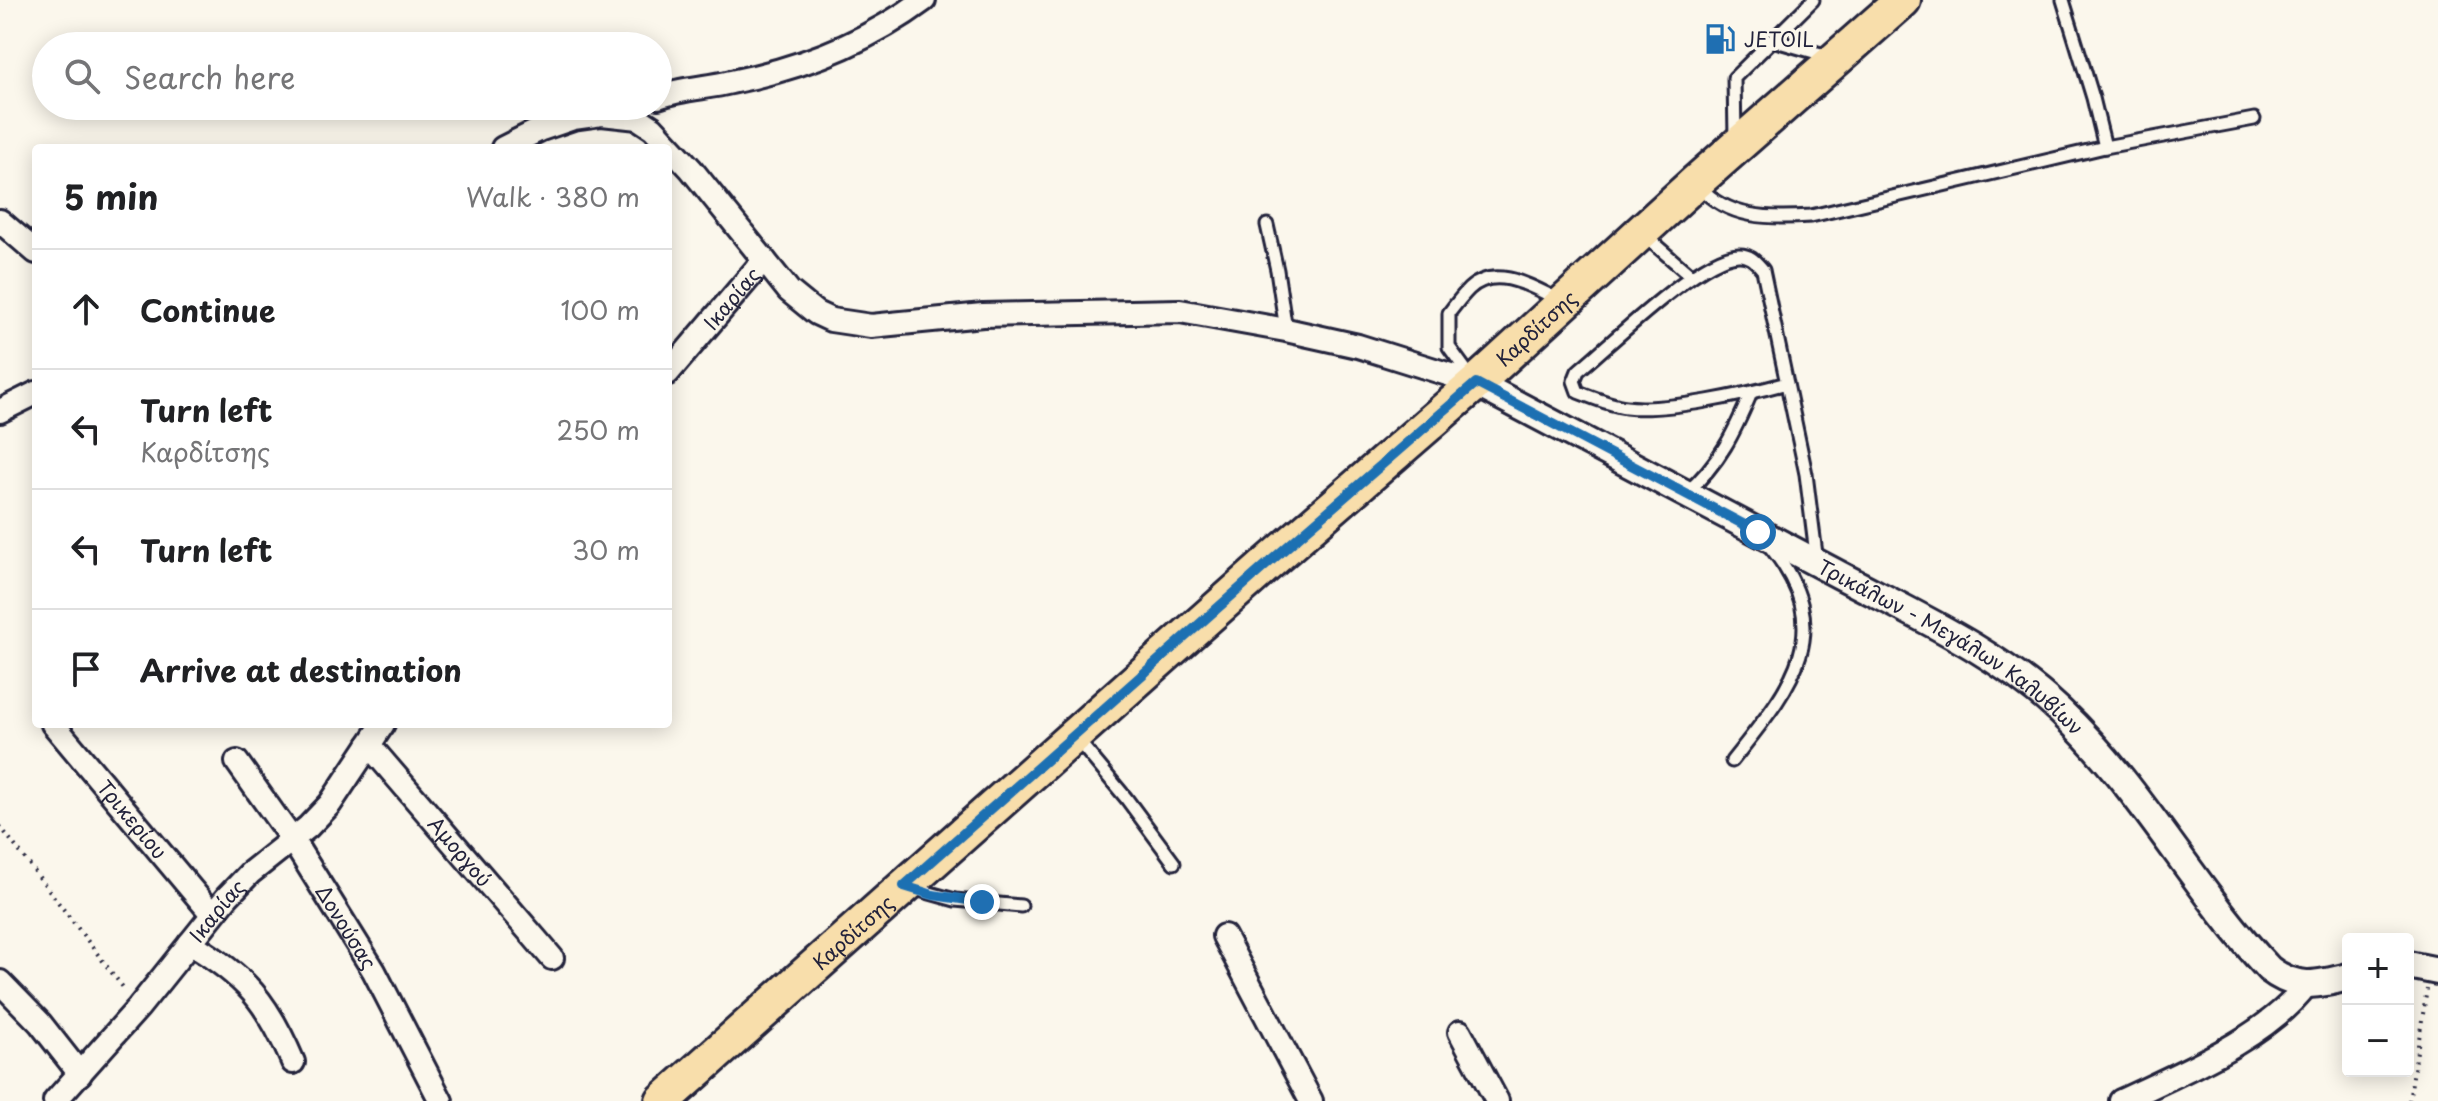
<!DOCTYPE html>
<html lang="en">
<head>
<meta charset="utf-8">
<style>
  :root { --surface:#fff; --page:#f6f6f6; --text:#202124; --muted:#757577; --line:#e0e0e0 }
  body { margin:0; font-family:"Playpen Sans",sans-serif; background:var(--page); color:var(--text) }
  .controls { position:absolute; right:24px; bottom:24px; display:grid; overflow:hidden; border-radius:8px; box-shadow:0 4px 20px #0003 }
  .controls button { width:72px; height:72px; display:grid; place-items:center; padding:0; border:0; border-bottom:2px solid var(--line); background:var(--surface); color:var(--text); font:40px sans-serif }
  .stop { position:absolute; width:24px; height:24px; margin:-18px; border:6px solid #1f6fb2; border-radius:50%; background:#fff }
  .stop.end { background:#1f6fb2; border-color:#fff; box-shadow:0 2px 8px #0008 }
  .list { margin:0; padding:0; list-style:none }
  h2 { display:flex; justify-content:space-between; align-items:center; height:104px; margin:0; padding:0 32px; font-size:34px }
  h2 small { font-size:26px; font-weight:400; color:var(--muted) }
  .list li { display:grid; grid-template-columns:52px 1fr auto; gap:24px; align-items:center; box-sizing:border-box; height:120px; padding:0 32px; border-top:2px solid var(--line) }
  .list b { display:block; font-size:30px; white-space:nowrap }
  .list p { margin:0; font-size:26px; white-space:nowrap; color:var(--muted) }
  .list em { font-size:26px; font-style:normal; color:var(--muted) }
  .icon { flex:none; width:44px; height:44px; fill:none; stroke:currentColor; stroke-width:2; stroke-linecap:round; stroke-linejoin:round }
  .map { position:relative; flex:none; width:2438px; height:1101px; overflow:hidden }
  .search { position:absolute; background:var(--surface); box-shadow:0 4px 20px #0003; left:32px; top:32px; width:640px; height:88px; display:flex; align-items:center; gap:20px; box-sizing:border-box; padding:0 28px; border-radius:44px; color:var(--muted); font-size:30px }
  .panel { position:absolute; background:var(--surface); box-shadow:0 4px 20px #0003; left:32px; top:144px; width:640px; height:584px; border-radius:8px }
  .map>svg:first-child { display:block }
</style>
</head>
<body>
<div class="map">
<svg width="2438" height="1101" viewBox="0 0 2438 1101">
  <rect width="100%" height="100%" fill="#fbf7ec"/>
  <filter id="ink" filterUnits="userSpaceOnUse"><feTurbulence type="fractalNoise" baseFrequency=".0125" numOctaves="2"/><feDisplacementMap in="SourceGraphic" scale="16" xChannelSelector="R" yChannelSelector="G"/><feConvolveMatrix kernelMatrix="1 2 1 2 8 2 1 2 1" color-interpolation-filters="sRGB"/></filter>
  <g filter="url(#ink)">
    <g fill="none" stroke-linecap="round" stroke-linejoin="round">
      <defs>
        <g id="service">
          <path d="M2063,0L2093,98L2105,147"/>
          <path d="M1772,40L1828,56"/>
          <path d="M1735,138L1734,78L1813,0"/>
          <path d="M1699,186C1728,219 1770,219 1811,216L2105,147L2254,119"/>
          <path d="M1267,225L1277,270L1286,330"/>
          <path d="M1645,236L1690,275"/>
          <path d="M1473,380L1449,347V313C1455,305 1462,296 1469,289C1496,263 1534,288 1561,301"/>
          <path d="M1787,383C1747,394 1667,412 1626,407C1610,405 1594,398 1578,392L1574,381L1578,371C1611,344 1699,257 1738,255C1750,254 1756,262 1763,270L1806,474L1817,562"/>
          <path d="M1686,493C1720,463 1734,433 1751,393"/>
          <path d="M1076,738L1126,798L1174,863"/>
          <path d="M1732,761C1788,690 1840,633 1771,548"/>
          <path d="M912,888L955,900L1021,906"/>
        </g>
        <g id="minor">
          <path d="M658,97C681,88 707,88 731,82C802,68 866,43 924,0"/>
          <path d="M503,148L541,129L573,118L602,114L638,118L653,128L691,169L789,291L816,313L831,320L871,326L983,315L1180,311L1286,330L1358,346L1476,383"/>
          <path d="M0,221L36,252"/>
          <path id="s1" d="M668,373L764,260"/>
          <path d="M0,411L36,393"/>
          <path id="s2" d="M53,724L212,914"/>
          <path id="s3" d="M369,745L552,958"/>
          <path id="s4" d="M237,762L293,841L374,971L441,1101"/>
          <path d="M1224,936L1311,1101"/>
          <path d="M190,943C246,977 267,1001 293,1062"/>
          <path d="M0,982L40,1023L80,1074"/>
          <path d="M1460,1032L1497,1101"/>
          <path id="s5" d="M55,1101L138,1008L227,897L250,873L308,827L330,804L383,724"/>
          <path d="M2121,1101C2182,1072 2267,1038 2307,984"/>
        </g>
        <g id="tertiary">
          <path id="s6" d="M1476,383C1595,446 1715,508 1834,572C1911,613 1995,650 2060,711C2141,787 2193,888 2269,969C2296,990 2317,985 2348,977"/>
          <path d="M2408,965L2438,971"/>
        </g>
        <g id="primary">
          <path id="s7" d="M663,1101L1265,566L1476,383L1696,182L1903,0"/>
        </g>
      </defs>
      <use href="#service" stroke="#22223b" stroke-width="17"/>
      <use href="#minor" stroke="#22223b" stroke-width="28"/>
      <use href="#tertiary" stroke="#22223b" stroke-width="32"/>
      <use href="#primary" stroke="#22223b" stroke-width="40"/>
      <g stroke="#22223b" stroke-width="4" stroke-dasharray="2 6" stroke-linecap="butt">
        <path d="M0,826L125,990"/>
        <path d="M2409,1101L2427,989"/>
      </g>
      <use href="#service" stroke="#fbf7ec" stroke-width="11"/>
      <use href="#minor" stroke="#fbf7ec" stroke-width="22"/>
      <use href="#tertiary" stroke="#fbf7ec" stroke-width="26"/>
      <use href="#primary" stroke="#f8deab" stroke-width="34"/>
    </g>
  </g>
  <g fill="none" stroke-linecap="round" stroke-linejoin="round" filter="url(#ink)">
    <path stroke="#1f6fb2" stroke-width="10" d="M982,902L933,895L904,886L1265,566L1476,383L1758,532"/>
  </g>
  <defs>
    <symbol id="fuel-bare" viewBox="-9 -9 18 18"><path d="M-5.5-6h7V0h2V4h1.3V-2.5L3-4.5l.8-.8L6-3V5H2.5V1h-1V6h-7ZM-4.2-4.7v3.2H.2V-4.7Z" fill="#1f6fb2" stroke="#fbf7ec" stroke-width="2.5" paint-order="stroke"/></symbol>
  </defs>
  <g fill-rule="evenodd">
    <use href="#fuel-bare" x="1698" y="17" width="44" height="44"/>
  </g>
  <g text-anchor="middle" dominant-baseline="central" stroke-width="7" stroke-linejoin="round" paint-order="stroke">
    <g font-size="20" fill="#22223b" stroke="#fbf7ec" text-anchor="start">
      <text x="1744" y="39">JETOIL</text>
    </g>
    <g font-size="20" fill="#22223b" stroke="#fbf7ec">
      <text stroke="none"><textPath href="#s1" startOffset="98">Ικαρίας</textPath></text>
      <text stroke="none"><textPath href="#s7" startOffset="1166">Καρδίτσης</textPath></text>
      <text stroke="none"><textPath href="#s6" startOffset="544">Τρικάλων - Μεγάλων Καλυβίων</textPath></text>
      <text stroke="none"><textPath href="#s2" startOffset="124">Τρικερίου</textPath></text>
      <text stroke="none"><textPath href="#s3" startOffset="140">Αμοργού</textPath></text>
      <text stroke="none"><textPath href="#s5" startOffset="250">Ικαρίας</textPath></text>
      <text stroke="none"><textPath href="#s4" startOffset="198">Δονούσας</textPath></text>
      <text stroke="none"><textPath href="#s7" startOffset="254">Καρδίτσης</textPath></text>
    </g>
  </g>
</svg>
<div class="controls">
<button>+</button>
<button>−</button>
</div>
<div class="stop" style="left:1758px;top:532px"></div>
<div class="stop end" style="left:982px;top:902px"></div>
<div class="search"><svg class="icon" aria-label="search" viewBox="0 0 24 24"><circle cx="10" cy="10" r="6"/><path d="M15 15l6 6"/></svg>Search here</div>
<section class="panel">
<h2>5 min<small>Walk · 380 m</small></h2>
<ul class="list">
<li><svg class="icon" aria-label="ahead" viewBox="0 0 24 24"><path d="M12 20V5M6 11l6-6 6 6"/></svg><div><b>Continue</b></div><em>100 m</em></li>
<li><svg class="icon" aria-label="left" viewBox="0 0 24 24"><path d="M17 20v-9H6M10 6l-5 5 5 5"/></svg><div><b>Turn left</b><p>Καρδίτσης</p></div><em>250 m</em></li>
<li><svg class="icon" aria-label="left" viewBox="0 0 24 24"><path d="M17 20v-9H6M10 6l-5 5 5 5"/></svg><div><b>Turn left</b></div><em>30 m</em></li>
<li><svg class="icon" aria-label="arrive" viewBox="0 0 24 24"><path d="M6 21V4h12l-3 4 3 4H6"/></svg><div><b>Arrive at destination</b></div></li>
</ul>
</section>
</div>
</body>
</html>
